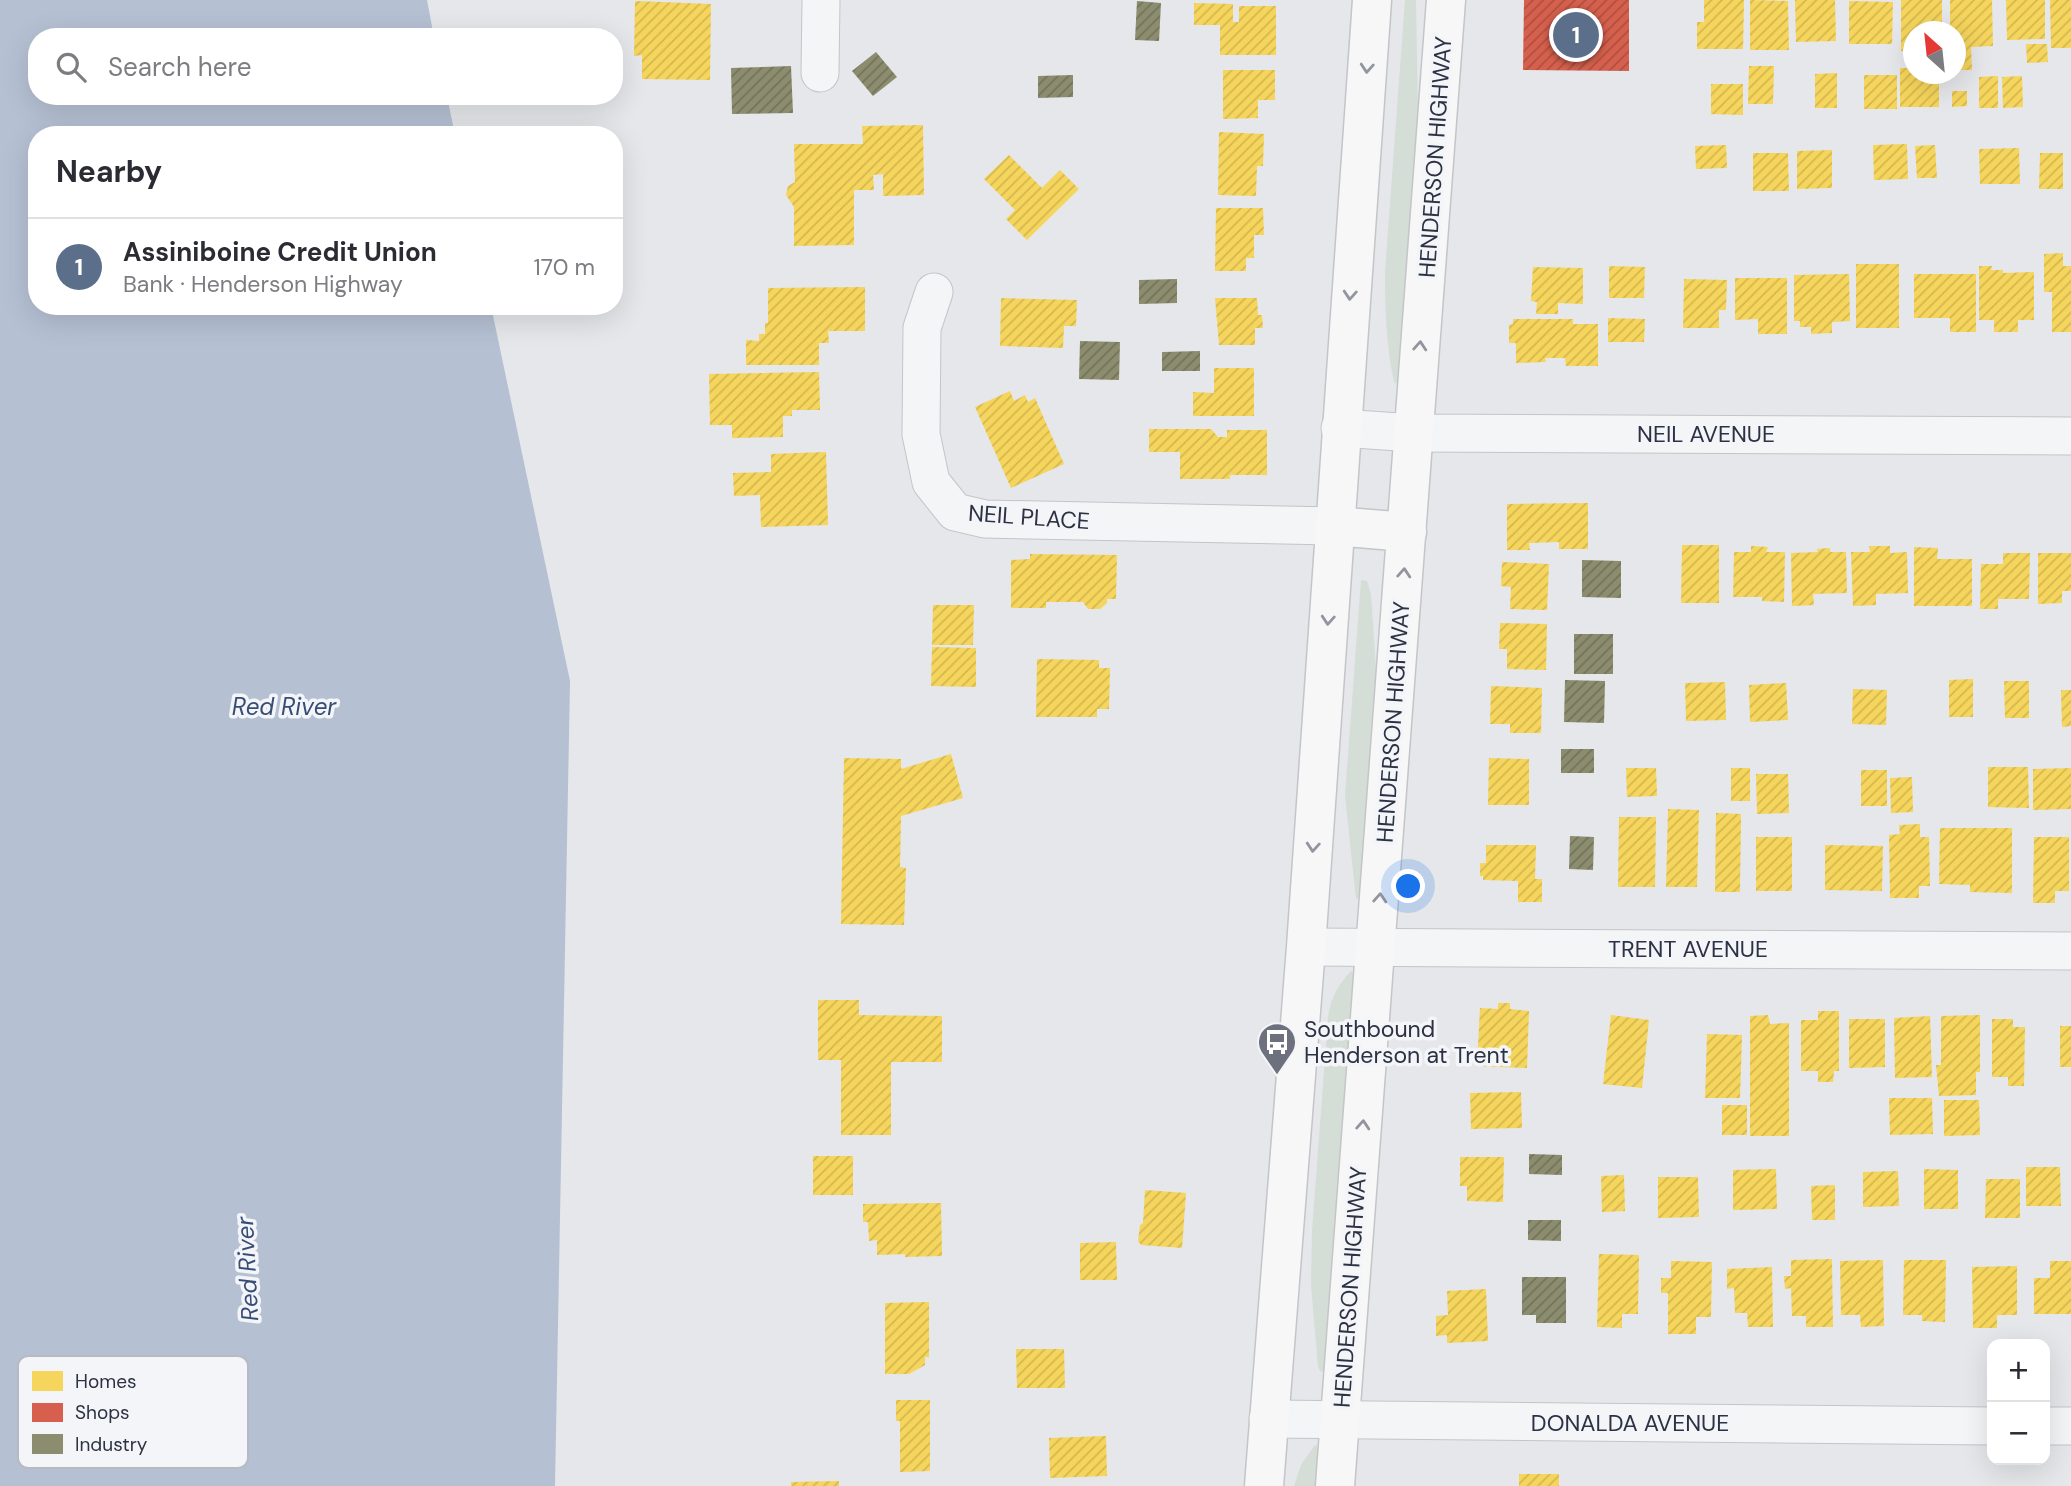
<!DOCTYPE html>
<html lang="en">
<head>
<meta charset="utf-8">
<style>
  :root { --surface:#fff; --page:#f7f7f7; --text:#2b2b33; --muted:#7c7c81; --line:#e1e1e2; --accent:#6d717d }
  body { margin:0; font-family:"DM Sans",sans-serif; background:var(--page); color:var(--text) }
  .controls { position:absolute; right:21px; bottom:21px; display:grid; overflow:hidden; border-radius:14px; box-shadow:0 7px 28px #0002 }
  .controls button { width:63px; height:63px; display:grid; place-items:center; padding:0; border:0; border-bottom:2px solid var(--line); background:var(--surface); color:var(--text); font:35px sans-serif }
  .compass { position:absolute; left:1903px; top:21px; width:63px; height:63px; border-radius:50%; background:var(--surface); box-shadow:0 7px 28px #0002; rotate:333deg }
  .you { position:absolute; left:1409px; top:887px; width:24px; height:24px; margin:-18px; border:5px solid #fff; border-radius:50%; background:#1a73e8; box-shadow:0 0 0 10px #1a73e833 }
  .badge { display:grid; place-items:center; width:46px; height:46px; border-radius:50%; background:var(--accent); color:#fff; font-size:23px; font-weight:700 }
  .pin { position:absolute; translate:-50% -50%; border:4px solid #fff; box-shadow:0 2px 7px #0006 }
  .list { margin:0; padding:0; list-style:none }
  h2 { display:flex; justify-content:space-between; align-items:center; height:91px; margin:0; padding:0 28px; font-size:30px }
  h2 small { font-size:23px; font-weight:400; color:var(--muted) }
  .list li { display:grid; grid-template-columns:46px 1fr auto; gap:21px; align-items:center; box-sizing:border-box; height:98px; padding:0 28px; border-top:2px solid var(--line) }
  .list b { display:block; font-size:26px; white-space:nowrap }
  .list p { margin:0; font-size:23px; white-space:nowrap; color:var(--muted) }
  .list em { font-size:23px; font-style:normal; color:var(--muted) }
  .icon { flex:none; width:38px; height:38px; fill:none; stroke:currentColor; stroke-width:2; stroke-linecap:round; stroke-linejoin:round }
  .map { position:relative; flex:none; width:2071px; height:1486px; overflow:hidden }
  .search { position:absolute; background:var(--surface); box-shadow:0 7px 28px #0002; left:28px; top:28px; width:595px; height:77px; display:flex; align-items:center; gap:18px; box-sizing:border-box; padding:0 24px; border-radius:28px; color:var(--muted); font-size:26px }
  .panel { position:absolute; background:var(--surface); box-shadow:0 7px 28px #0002; left:28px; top:126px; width:595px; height:189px; border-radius:28px }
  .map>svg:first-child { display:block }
</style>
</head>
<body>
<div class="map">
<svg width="2071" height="1486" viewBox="0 0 2071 1486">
  <defs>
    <pattern id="homes-hatch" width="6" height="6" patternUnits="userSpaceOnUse" patternTransform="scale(1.75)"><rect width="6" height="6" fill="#f6d55c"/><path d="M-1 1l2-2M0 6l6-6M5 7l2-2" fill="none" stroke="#d3b751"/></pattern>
    <pattern id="shops-hatch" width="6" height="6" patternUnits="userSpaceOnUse" patternTransform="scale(1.75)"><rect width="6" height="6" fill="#d6604d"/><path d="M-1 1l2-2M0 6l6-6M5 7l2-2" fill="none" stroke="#ae5042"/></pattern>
    <pattern id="industry-hatch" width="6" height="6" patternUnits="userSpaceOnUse" patternTransform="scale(1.75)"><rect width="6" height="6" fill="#8c8c6e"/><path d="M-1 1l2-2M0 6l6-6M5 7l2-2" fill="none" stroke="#73735c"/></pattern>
  </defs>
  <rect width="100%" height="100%" fill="#e5e7ea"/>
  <g fill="#d4ddd6">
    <path d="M1405,0H1416L1418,117L1406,328L1398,384L1394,382C1386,345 1385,309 1385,272Z"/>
    <path d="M1361,580L1367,581L1371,594L1378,700L1361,897L1356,899L1345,796Z"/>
    <path d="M1351,971L1356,974L1325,1370L1321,1372L1318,1367L1311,1284L1312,1231L1328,1018C1330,999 1338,985 1351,971Z"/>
    <path d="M1315,1445L1320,1447L1317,1486H1294L1301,1465Z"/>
  </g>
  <path fill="#b5c0d3" d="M0,0H427L434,37H37V96H447L455,135H37V306H491L570,681L555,1486H0Z"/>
  <g fill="url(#homes-hatch)">
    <path d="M1704,0H1744L1743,49H1697V22H1704Z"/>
    <path d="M1750,0L1788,1L1789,50H1750Z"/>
    <path d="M1795,0H1835L1836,41L1796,42Z"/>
    <path d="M1901,0H1942V32H1913V51H1901Z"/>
    <path d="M1950,0H1992L1993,46L1971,47L1972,70H1955V32H1950Z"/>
    <path d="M2006,0H2045V39L2007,40Z"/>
    <path d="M2050,0H2071V48H2051Z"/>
    <path d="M635,1L711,4L710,80L642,79V55L634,56Z"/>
    <path d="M1849,1L1893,2L1892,44H1849Z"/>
    <path d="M1194,3L1233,4V22H1239V6H1276V55H1220V25H1194Z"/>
    <path d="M2026,44H2047L2048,62L2027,63Z"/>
    <path d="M1749,66H1774L1773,104H1748Z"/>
    <path d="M1900,68H1913V74H1939V107H1900Z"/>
    <path d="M1223,70H1275V100H1258V118L1223,119Z"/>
    <path d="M1837,73V108H1815V74Z"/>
    <rect x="1864" y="75" width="33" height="34"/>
    <path d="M1998,76V108H1979V77Z"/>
    <path d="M2022,76L2023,107L2003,108L2002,77Z"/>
    <path d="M1711,84H1743V115L1711,114Z"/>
    <path d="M1952,91H1967V106L1952,107Z"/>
    <path d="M923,125L924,195L883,196V174L873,175L874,190H854V245L794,246V207L786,195L788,186L795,182L794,144H863L862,126Z"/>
    <path d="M1219,132L1264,134L1263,166H1257L1256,196L1218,195Z"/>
    <path d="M1907,144L1908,179L1874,180L1873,145Z"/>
    <path d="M1726,145L1727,168L1696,169L1695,146Z"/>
    <path d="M1935,145L1937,178H1917L1915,146Z"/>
    <path d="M2019,148L2020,184H1980L1979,149Z"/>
    <path d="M1832,150V188L1797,189V151Z"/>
    <path d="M1753,153H1788L1789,191H1753Z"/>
    <path d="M2040,153H2063V189H2039Z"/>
    <path d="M1009,155L1042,188L1060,170L1079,189L1027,240L1006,219L1015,210L984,179Z"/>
    <path d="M1216,208H1263L1264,235H1254V258H1246V271H1215Z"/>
    <path d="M2063,253V266H2071V332H2052V292H2044V254Z"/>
    <rect x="1856" y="264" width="43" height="64"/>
    <path d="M1609,266L1645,267L1644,298H1609Z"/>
    <path d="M1979,266H1992L1991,270H2003V273L2034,272V320H2018V332H1994V320H1979Z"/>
    <path d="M1533,267L1583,268V304L1558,303V314H1536L1537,302L1531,301Z"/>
    <path d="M1849,274L1850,321L1832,322V333L1811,334V327H1800V321H1794V275Z"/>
    <path d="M1914,274H1976V332H1950V318H1914Z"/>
    <path d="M1735,278H1787V334H1758V319L1735,320Z"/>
    <path d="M1684,279L1727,280L1726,310H1719V328H1683Z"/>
    <path d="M865,287V331H828L829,343H819V365H746V340L759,341V334H765V323H768V288Z"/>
    <path d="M1001,298L1077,300L1076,326H1064L1063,348L1000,346Z"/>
    <path d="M1215,298H1257L1258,315H1262L1263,328H1255V345H1219Z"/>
    <path d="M1608,318L1645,319L1644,342H1608Z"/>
    <path d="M1513,319H1573V324H1598V366H1566L1565,358H1545L1546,362L1516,363V343H1509V325L1513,324Z"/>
    <path d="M1214,368H1254V416H1193V392L1214,393Z"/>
    <path d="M819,372L820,410H792V416H783V437L732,438V425H710L709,374Z"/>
    <path d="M1010,391L1014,401L1025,395L1028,402L1035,398L1064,464L1011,488L975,407Z"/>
    <path d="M1149,429H1211L1218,437H1227V430H1267V475H1230V479H1180V452H1149Z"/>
    <path d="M826,452L828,525L761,527L760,495L734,496L733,473L771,472V454Z"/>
    <path d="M1588,503V549H1559V542L1529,543L1530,550H1507V504Z"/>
    <path d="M1682,545H1719V603H1681Z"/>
    <path d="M1751,546L1768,547L1766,552H1785L1784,602L1762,601V597H1733L1734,552H1751Z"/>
    <path d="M1869,546H1890V553L1907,552L1908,593L1876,594V605L1853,606L1851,552H1870Z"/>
    <path d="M1914,547L1938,548L1937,559H1972V606H1914Z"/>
    <path d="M1830,548V552H1846L1847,593L1813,594L1814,605L1792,606L1791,553L1818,552L1817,549Z"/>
    <path d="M2003,553H2030L2029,599H1998V609H1980L1981,564H2003Z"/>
    <path d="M2038,553H2071V591H2062V603L2038,604Z"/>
    <path d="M1030,554L1117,555L1116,599H1107V603L1100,609H1088L1083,602H1046V608H1011V560L1030,559Z"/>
    <path d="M1502,562L1549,564L1547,610L1510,609L1511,587L1501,586Z"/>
    <path d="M933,605H974L973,645H932Z"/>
    <path d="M1500,623L1547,624L1546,670L1507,669V649H1499Z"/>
    <path d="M932,647L976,648V687L931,686Z"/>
    <path d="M1037,659L1099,660V668H1110L1109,709H1097V717H1036Z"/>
    <path d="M1973,679V717H1949V680Z"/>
    <path d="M2004,681H2029V718H2005Z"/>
    <path d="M1725,682L1726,720L1686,721L1685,683Z"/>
    <path d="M1786,683L1788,720L1750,722L1749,685Z"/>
    <path d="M1491,686L1542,688L1541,733H1510V724H1490Z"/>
    <path d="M1853,689L1887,690L1886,725L1852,724Z"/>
    <path d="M2061,690H2071V726L2062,727Z"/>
    <path d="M951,754L963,798L901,816L900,867L906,868L904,925L841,924L844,758L901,759V769Z"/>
    <path d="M1489,758L1529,759V805H1488Z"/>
    <path d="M1988,767H2028L2029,808L1988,807Z"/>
    <path d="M1626,768H1656L1657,796L1627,797Z"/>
    <rect x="1731" y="768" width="19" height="33"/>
    <path d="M2071,768V809L2033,810V769Z"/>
    <rect x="1861" y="770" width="26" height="36"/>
    <path d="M1756,774H1788L1789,813L1757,814Z"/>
    <path d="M1912,777L1913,812L1891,813L1890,778Z"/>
    <path d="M1668,809L1699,810L1697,887H1666Z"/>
    <path d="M1716,813L1741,814L1740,892H1715Z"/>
    <path d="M1619,817H1656L1655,887H1618Z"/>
    <path d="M1920,824V837H1929L1930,886H1919V898H1890L1889,835L1900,834L1899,825Z"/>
    <path d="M1940,828H2012V893L1970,892V885L1939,884Z"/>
    <rect x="1756" y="837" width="36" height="54"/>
    <path d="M2034,837H2069V891H2055V903H2033Z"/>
    <path d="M1486,845H1536L1535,879H1542V902H1518V881L1483,880V876H1480V863H1486Z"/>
    <path d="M1825,845L1883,846L1882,891L1825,890Z"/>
    <path d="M818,1000H859V1015L942,1016V1062H891V1135H841V1060H818Z"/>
    <path d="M1498,1003H1510V1009L1529,1011L1527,1068L1477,1066L1480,1008L1498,1009Z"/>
    <path d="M1818,1011H1839V1071H1834L1833,1082H1818V1071H1801V1020H1818Z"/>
    <path d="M1611,1015L1649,1020L1642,1088L1603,1084Z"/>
    <path d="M1768,1015L1770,1024L1789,1023V1136H1750V1016Z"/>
    <path d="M1980,1015V1072H1976V1095L1939,1096L1936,1065H1941V1016Z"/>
    <path d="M1930,1016L1932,1077L1895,1078L1894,1018Z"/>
    <path d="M1849,1019H1885V1067L1849,1068Z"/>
    <path d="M1992,1019H2013V1027H2025L2024,1086H2008V1077H1992Z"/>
    <rect x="2060" y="1026" width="11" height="41"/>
    <path d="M1707,1034L1742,1035L1740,1098H1705Z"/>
    <path d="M1521,1092L1522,1128L1471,1129L1470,1093Z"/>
    <path d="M1889,1098H1932L1933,1134L1890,1135Z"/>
    <path d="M1944,1100H1979L1980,1135L1944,1136Z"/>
    <rect x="1722" y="1105" width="25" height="30"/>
    <rect x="813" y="1156" width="40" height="39"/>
    <path d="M1460,1157H1504L1503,1202L1467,1201V1186H1460Z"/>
    <path d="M2026,1167H2060L2061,1206H2026Z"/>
    <path d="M1776,1169L1777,1209L1733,1210V1170Z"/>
    <path d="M1924,1169L1958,1170V1209H1924Z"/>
    <path d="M1898,1171L1899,1206L1863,1207V1172Z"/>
    <path d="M1624,1175L1625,1211L1602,1212L1601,1176Z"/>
    <path d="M1658,1177H1698L1699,1217L1658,1218Z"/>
    <path d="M1986,1179H2020V1218H1985Z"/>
    <path d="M1835,1185V1220H1812L1811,1186Z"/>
    <path d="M1145,1190L1186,1193L1182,1248L1141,1245L1138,1241L1140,1225L1143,1223Z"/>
    <path d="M941,1203L942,1256L905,1257V1254L877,1255V1240L869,1241L868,1222H863V1204Z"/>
    <path d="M1116,1242L1117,1280H1080V1243Z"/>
    <path d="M1599,1254L1639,1255L1638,1314H1622V1328L1597,1327Z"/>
    <path d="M1832,1259L1833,1327H1806V1316H1792L1791,1288L1785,1289L1784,1276H1791V1260Z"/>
    <path d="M1883,1260L1884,1326L1861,1327L1860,1315H1841L1840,1261Z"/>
    <path d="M1904,1260H1946L1945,1322L1922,1321V1315H1903Z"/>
    <path d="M1671,1261L1712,1262L1711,1317H1696V1334H1668V1293H1661V1278H1671Z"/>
    <path d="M2050,1261H2071V1314H2034V1278H2050Z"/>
    <path d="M2017,1266V1315H1997V1328H1973L1972,1267Z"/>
    <path d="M1772,1267L1773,1327H1748L1747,1313H1735L1734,1288L1727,1289V1269Z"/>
    <path d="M1486,1289L1488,1341L1447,1343V1335L1436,1336V1316L1448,1315L1447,1291Z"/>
    <path d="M929,1302V1357H925V1365L909,1374H885V1303Z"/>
    <path d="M1016,1349H1064L1065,1388H1017Z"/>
    <path d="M896,1400H930V1471L900,1472V1421H896Z"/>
    <path d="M1106,1436L1107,1476L1050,1478L1049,1438Z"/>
    <rect x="1519" y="1474" width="40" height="12"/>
    <path d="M839,1481V1486H791V1482Z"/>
  </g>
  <path fill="url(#shops-hatch)" d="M1524,0H1629V71L1523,70Z"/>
  <g fill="url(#industry-hatch)">
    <path d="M1137,1L1161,3L1159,41L1135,40Z"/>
    <path d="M876,52L897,77L873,96L852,71Z"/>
    <path d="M791,66L793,113L732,114L731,68Z"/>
    <path d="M1073,75V97L1038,98V76Z"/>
    <path d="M1177,279V303L1139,304V280Z"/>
    <path d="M1080,341L1120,342L1119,380L1079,379Z"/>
    <path d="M1200,351V371H1162V352Z"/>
    <path d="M1582,560L1621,561V598L1582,597Z"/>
    <rect x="1574" y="634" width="39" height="40"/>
    <path d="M1565,680L1605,681L1604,723L1564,722Z"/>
    <rect x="1561" y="749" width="33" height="24"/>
    <path d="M1570,836L1594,837L1593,870L1569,869Z"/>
    <path d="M1529,1154L1562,1155V1175L1529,1174Z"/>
    <path d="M1528,1220H1561V1241L1528,1240Z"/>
    <path d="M1522,1277H1566V1323H1536V1315H1522Z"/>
  </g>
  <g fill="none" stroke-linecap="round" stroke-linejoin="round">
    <defs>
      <g id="street">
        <path d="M820,73L821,0"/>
        <path d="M934,292L922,328L921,434L931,482L955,512L985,519L1334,526"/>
        <path d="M1340,428L1414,433L2071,436"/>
        <path d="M1306,947L2071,951"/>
        <path d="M1268,1419L1992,1426"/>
        <path d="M2045,1426H2071"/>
      </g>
      <g id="secondary">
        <path d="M1334,526L1407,532"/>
        <path d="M1264,1486L1306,947L1372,0"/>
        <path d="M1335,1486L1446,0"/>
      </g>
    </defs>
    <use href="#street" stroke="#c3c5c8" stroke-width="39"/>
    <use href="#secondary" stroke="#c3c5c8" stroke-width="41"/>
    <use href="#street" stroke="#f4f5f6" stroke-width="37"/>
    <use href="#secondary" stroke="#f7f7f8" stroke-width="38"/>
  </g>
  <defs><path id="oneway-chevron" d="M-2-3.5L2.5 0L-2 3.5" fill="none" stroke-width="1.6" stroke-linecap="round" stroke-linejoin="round" transform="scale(1.75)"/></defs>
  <g stroke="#92949e">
    <use href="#oneway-chevron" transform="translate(1367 68) rotate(94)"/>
    <use href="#oneway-chevron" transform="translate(1350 295) rotate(94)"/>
    <use href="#oneway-chevron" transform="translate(1420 346) rotate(-86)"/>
    <use href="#oneway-chevron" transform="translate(1404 573) rotate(-86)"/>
    <use href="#oneway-chevron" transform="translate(1328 620) rotate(94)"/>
    <use href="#oneway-chevron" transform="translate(1313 847) rotate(94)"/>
    <use href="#oneway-chevron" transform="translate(1380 898) rotate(-86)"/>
    <use href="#oneway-chevron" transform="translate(1363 1125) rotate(-86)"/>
  </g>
  <defs>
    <symbol id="bus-pin" viewBox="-11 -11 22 30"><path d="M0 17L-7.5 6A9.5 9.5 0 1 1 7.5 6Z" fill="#6d717d" stroke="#f3f5f8"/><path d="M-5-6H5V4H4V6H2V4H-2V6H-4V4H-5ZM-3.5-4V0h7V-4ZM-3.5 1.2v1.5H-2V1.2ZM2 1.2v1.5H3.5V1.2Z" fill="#fff"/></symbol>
  </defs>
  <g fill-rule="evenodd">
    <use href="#bus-pin" x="1255" y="1020" width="44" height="60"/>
  </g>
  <g text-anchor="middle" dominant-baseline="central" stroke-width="7" stroke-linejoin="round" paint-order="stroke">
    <g font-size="23" fill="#2c3243" stroke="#f3f5f8">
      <text transform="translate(1435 157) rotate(-86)">HENDERSON HIGHWAY</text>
      <text x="1706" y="434">NEIL AVENUE</text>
      <text transform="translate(1029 517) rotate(4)">NEIL PLACE</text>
      <text transform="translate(1393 722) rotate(-86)">HENDERSON HIGHWAY</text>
      <text x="1688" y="949">TRENT AVENUE</text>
      <text transform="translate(1350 1287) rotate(-86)">HENDERSON HIGHWAY</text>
      <text x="1630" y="1423">DONALDA AVENUE</text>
    </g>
    <g font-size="23" fill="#2c3243" stroke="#f3f5f8" text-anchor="start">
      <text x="1304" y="1029">Southbound<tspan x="1304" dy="26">Henderson at Trent</tspan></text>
    </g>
    <g font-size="24" font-style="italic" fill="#384d75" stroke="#f3f5f8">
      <text x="284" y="706">Red River</text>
      <text transform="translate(247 1269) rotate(-93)">Red River</text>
    </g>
  </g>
  <rect x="18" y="1356" width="230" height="112" rx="10" fill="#f3f5f8" stroke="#b7bac2" stroke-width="2"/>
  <rect x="32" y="1371" width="31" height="20" fill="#f6d55c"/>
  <rect x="32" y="1403" width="31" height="19" fill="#d6604d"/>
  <rect x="32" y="1434" width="31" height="20" fill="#8c8c6e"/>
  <g font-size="19" fill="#2c3243">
    <text x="75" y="1388">Homes</text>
    <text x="75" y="1419">Shops</text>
    <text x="75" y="1451">Industry</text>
  </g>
</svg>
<div class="controls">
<button>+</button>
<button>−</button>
</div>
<svg class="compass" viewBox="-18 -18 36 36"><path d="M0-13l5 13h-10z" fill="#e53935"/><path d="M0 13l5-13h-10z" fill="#7c7c81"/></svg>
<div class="you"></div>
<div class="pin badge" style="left:1576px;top:35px;background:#5c6f8a">1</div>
<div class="search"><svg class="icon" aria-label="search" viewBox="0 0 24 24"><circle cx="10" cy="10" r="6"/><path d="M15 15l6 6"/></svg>Search here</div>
<section class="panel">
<h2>Nearby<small></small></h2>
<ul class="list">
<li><span class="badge" style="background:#5c6f8a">1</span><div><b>Assiniboine Credit Union</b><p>Bank · Henderson Highway</p></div><em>170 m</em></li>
</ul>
</section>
</div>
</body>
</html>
